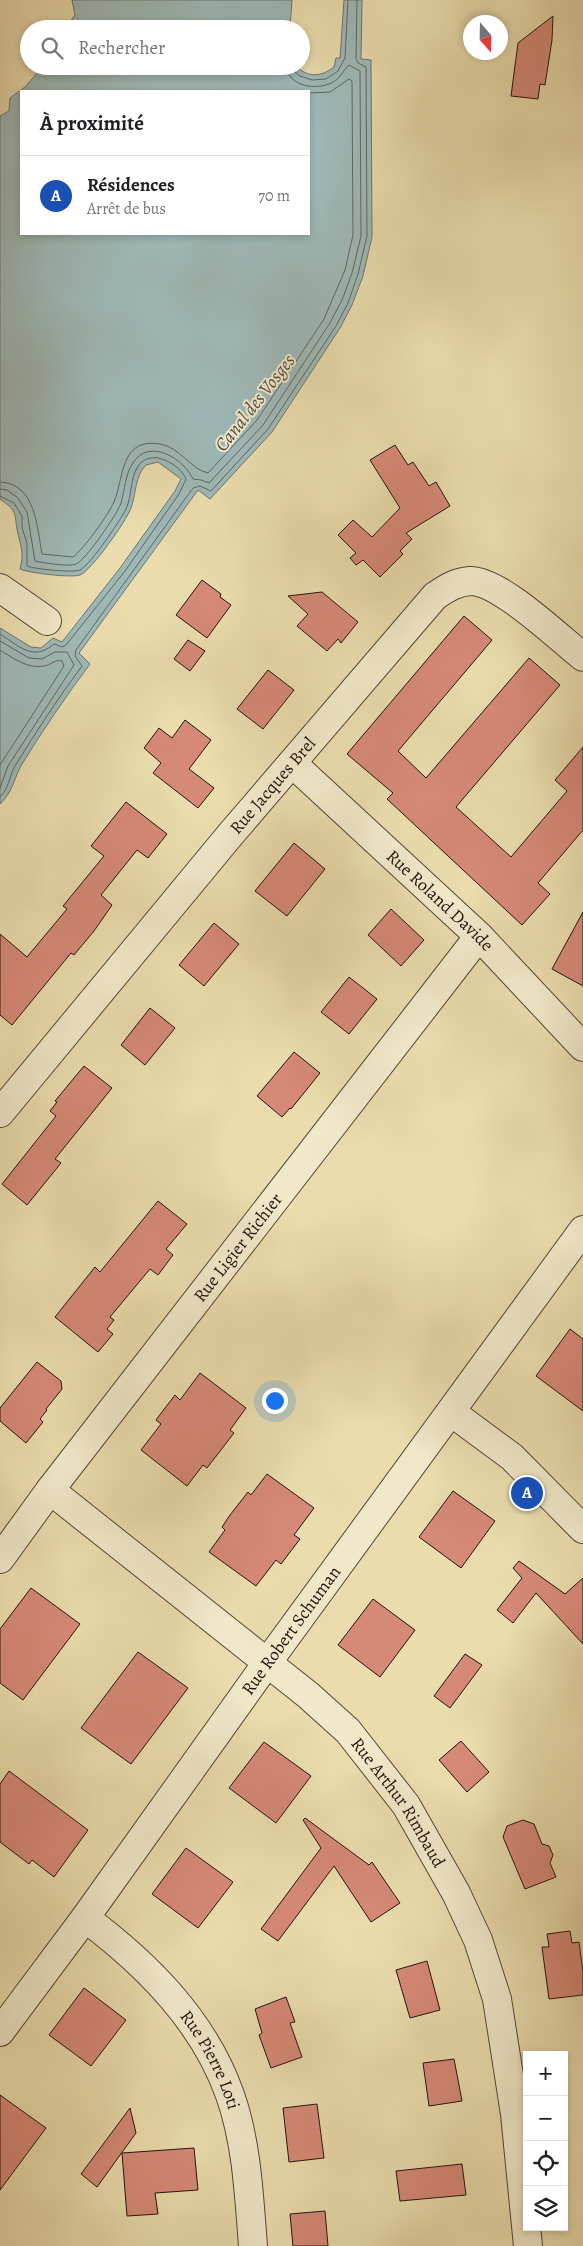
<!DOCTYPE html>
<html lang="fr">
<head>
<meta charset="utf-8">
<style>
  :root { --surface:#fff; --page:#f6f6f6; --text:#202124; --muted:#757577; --line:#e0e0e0; --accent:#8f2418 }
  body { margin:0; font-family:Alegreya,serif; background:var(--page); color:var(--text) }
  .controls { position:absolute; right:15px; bottom:15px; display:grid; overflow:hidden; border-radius:0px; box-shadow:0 2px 8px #0003 }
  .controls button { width:45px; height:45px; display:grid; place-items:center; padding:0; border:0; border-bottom:1px solid var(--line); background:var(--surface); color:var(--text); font:25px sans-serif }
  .compass { position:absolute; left:463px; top:15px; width:45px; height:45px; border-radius:50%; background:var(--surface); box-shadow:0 2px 8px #0003; rotate:160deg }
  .you { position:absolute; left:274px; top:1400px; width:18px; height:18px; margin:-12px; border:4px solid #fff; border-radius:50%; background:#1a73e8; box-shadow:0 0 0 8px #1a73e833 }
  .badge { display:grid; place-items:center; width:32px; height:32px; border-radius:50%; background:var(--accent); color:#fff; font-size:16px; font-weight:700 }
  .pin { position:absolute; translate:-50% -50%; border:2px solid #fff; box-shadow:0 1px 5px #0006 }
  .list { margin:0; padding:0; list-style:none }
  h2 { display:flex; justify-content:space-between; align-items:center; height:65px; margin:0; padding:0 20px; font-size:21px }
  h2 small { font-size:16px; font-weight:400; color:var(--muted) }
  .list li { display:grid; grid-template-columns:32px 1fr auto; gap:15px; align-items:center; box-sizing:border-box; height:80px; padding:0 20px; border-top:1px solid var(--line) }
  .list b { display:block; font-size:19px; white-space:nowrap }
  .list p { margin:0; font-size:16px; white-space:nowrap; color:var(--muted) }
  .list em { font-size:16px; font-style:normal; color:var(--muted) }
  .icon { flex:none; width:28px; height:28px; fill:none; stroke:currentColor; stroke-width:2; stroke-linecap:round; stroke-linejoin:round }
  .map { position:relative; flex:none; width:583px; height:2246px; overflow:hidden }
  .search { position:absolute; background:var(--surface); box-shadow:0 2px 8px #0003; left:20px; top:20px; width:290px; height:55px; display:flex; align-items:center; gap:12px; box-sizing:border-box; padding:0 18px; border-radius:28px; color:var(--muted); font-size:19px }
  .panel { position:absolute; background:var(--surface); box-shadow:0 2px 8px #0003; left:20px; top:90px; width:290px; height:145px; border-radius:0px }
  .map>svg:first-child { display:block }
</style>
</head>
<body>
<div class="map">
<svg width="583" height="2246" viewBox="0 0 583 2246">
  <rect width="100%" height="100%" fill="#eadcad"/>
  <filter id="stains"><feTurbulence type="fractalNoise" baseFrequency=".004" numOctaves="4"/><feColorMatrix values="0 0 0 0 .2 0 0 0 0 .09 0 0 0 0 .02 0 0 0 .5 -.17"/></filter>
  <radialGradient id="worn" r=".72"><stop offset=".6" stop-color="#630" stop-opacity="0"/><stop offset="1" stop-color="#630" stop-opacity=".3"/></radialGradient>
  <g fill="#9eb8b6" stroke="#6c7673" fill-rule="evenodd">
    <path d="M72,0H292L290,29H59L69,23L75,15Z"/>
    <path d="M344,0H362L361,59L371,60L372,237L363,276L352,305L340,328L272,432L210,499L198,490L79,653L90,664C66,696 43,730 22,764C13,780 14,790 0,804V628L31,647L41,648L53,638L62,642L120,568L175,491L181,479L158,462L146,465C135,475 136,495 131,508C127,520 91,571 80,575C71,578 29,573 20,569C25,551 20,546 17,529C14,511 17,511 0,499V116L9,111L10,98L25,87L43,66H296C308,78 321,77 334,67L336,58H340ZM21,91H309V234H21Z"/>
  </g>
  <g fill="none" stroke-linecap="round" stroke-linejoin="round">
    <g stroke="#606662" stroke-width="1">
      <path d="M293,66L294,71L300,76L312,80L326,79L338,71L345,58L348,0"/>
      <path d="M0,482C36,483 37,528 42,554L73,557C84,549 108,515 114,502C124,478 120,437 160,444C180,447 190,469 208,473L257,420L324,319L345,270L353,235L352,81L349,79L330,92L309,93"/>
      <path d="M0,489L7,490L18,498L27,512L35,561C43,563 70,567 76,564C85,561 118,513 121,503C125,490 125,474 133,463C149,437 184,459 193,479L201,480L209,483L263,425L330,323L342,300L352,273L361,236L360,71L349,65C343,70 341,78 333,82C318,91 288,87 286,66"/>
      <path d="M0,496L14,503L22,516V528L27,543V566C34,569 73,573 80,570C91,564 120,521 126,509C132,496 130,480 137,468C149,446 180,464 186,479L179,494L125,571L66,645L62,647L54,644C33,662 19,646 0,634"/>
      <path d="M0,641L29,658L42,659L55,652H67L74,665L8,766L0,788"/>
      <path d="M0,650C13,658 27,669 44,666C51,665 55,659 62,661L64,666L0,765"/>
      <path d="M0,797C9,788 9,777 15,766C36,732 58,698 82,666L75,656L76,650L193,488L200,486L211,491L268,429L336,326L348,303L358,274L367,236L366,67L358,63L356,59L357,0"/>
    </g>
  </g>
  <g fill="#d68976" stroke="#21140e">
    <path d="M553,16L552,40L545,85L540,84L538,99L511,96L518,43Z"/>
    <path d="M395,445L408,465L413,462L429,486L436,482L450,506L406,533L412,539L400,551L403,554L380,577L363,560L356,565L350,558L356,553L338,535L353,520L372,537L400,508L370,460Z"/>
    <path d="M202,580L221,594L220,597L231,605L207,638L176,615Z"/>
    <path d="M322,592L358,622L341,643L338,639L327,651L297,626L308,614L288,596Z"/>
    <path d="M464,616L492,640L398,751L426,778L529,658L560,685L456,807L511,857L567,791L555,780L583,747V830L538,883L550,894L522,925L387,799L393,793L347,754Z"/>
    <path d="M188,640L205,651L190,671L174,659Z"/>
    <path d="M268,670L294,690L263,729L237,709Z"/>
    <path d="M185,720L211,740L189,769L214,788L198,808L153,773L161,763L144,748L159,728L172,738Z"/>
    <path d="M126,802L167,834L148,858L137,850L101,895L112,905L94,931L74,955L71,953L12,1025L0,1015V934L27,957L67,909L63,906L104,856L91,846Z"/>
    <path d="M294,843L325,869L287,916L255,891Z"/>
    <path d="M391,909L424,940L401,966L368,935Z"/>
    <path d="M583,912V986L552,969Z"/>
    <path d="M214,923L239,944L204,986L179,965Z"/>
    <path d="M349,977L377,999L349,1034L321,1012Z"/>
    <path d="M150,1008L175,1028L145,1065L121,1045Z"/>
    <path d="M294,1052L320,1073L291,1109L290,1108L282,1117L257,1096Z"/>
    <path d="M84,1066L112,1088L55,1159L61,1163L27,1205L2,1184L56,1116L50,1111L57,1102L55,1101Z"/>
    <path d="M158,1201L187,1224L166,1249L173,1255L158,1275L150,1269L110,1317L114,1320L107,1329L113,1334L98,1352L55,1317L95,1267L100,1272Z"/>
    <path d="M570,1329L583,1339V1411L536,1376Z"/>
    <path d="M37,1362L61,1381L62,1389L46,1409L47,1410L40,1419L43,1422L26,1443L0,1421V1408Z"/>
    <path d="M200,1373L246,1408L230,1430L234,1433L207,1468L203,1465L187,1486L141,1450L161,1424L156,1420L165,1408L175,1395L180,1400Z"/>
    <path d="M267,1474L314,1508L294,1535L300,1539L281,1564L276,1560L256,1586L209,1552L225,1530L222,1527L230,1515L248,1492L251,1495Z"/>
    <path d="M453,1491L495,1521L461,1568L419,1537Z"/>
    <path d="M519,1561L565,1594L583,1578V1644L536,1593L513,1623L497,1610L522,1578L513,1568Z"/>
    <path d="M31,1588L80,1624L23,1700L0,1683V1629Z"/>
    <path d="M373,1599L415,1630L380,1677L338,1645Z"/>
    <path d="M138,1652L188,1688L131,1764L81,1728Z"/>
    <path d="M465,1654L482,1665L450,1708L434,1696Z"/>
    <path d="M461,1741L489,1772L467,1792L439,1760Z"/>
    <path d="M264,1742L311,1776L276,1823L229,1788Z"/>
    <path d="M9,1771L88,1830L54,1877L32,1860L29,1864L0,1842V1784Z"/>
    <path d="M305,1818L369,1865L372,1862L400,1903L371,1922L334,1866L278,1941L261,1929L321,1848L303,1820Z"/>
    <path d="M523,1820L534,1824L542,1844L549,1846L553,1855L550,1863L556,1877L525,1889L503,1837L507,1826Z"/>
    <path d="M186,1848L233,1882L198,1928L152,1894Z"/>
    <path d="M570,1931L572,1943L579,1942L583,1972V1995L549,1999L542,1947H549L547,1934Z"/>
    <path d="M427,1961L440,2010L410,2018L396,1970Z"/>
    <path d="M84,1988L126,2020L91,2066L49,2035Z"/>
    <path d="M286,1997L295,2022L290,2023L302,2057L271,2068L259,2035L262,2033L255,2009Z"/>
    <path d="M454,2059L462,2101L429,2106L423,2063Z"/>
    <path d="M0,2095L46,2128L0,2190Z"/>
    <path d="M317,2104L324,2158L289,2162L283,2108Z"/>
    <path d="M130,2108L136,2133L97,2187L81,2174Z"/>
    <path d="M194,2148L198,2190L155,2193L158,2214L127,2216L122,2153Z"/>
    <path d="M462,2164L466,2195L400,2201L396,2171Z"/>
    <path d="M325,2211L328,2246H293L290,2214Z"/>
  </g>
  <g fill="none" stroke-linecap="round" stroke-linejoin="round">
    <defs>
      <g id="minor">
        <path d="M0,588L47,621"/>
        <path id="s1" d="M292,763L479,936L583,1047"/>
        <path id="s2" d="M0,1113L230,835L435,596C447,588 456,582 470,581C499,580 559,638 583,657"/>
        <path d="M451,1412L512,1457L583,1529"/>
        <path id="s3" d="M50,1490L308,1695L348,1731L406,1805L456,1893L478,1940L497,1999L515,2114L528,2246"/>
        <path id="s4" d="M0,1559L50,1490L479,936"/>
        <path id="s5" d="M85,1918C147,1964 204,2021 230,2095C247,2143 249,2196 253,2246"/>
        <path id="s6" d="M0,2032L85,1918L267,1663L583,1230"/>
      </g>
    </defs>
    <use href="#minor" stroke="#534636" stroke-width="30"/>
    <use href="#minor" stroke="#f1e8ca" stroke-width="28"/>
  </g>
  <g text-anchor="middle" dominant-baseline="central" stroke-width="4" stroke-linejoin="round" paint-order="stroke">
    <g font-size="18" fill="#21140e" stroke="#f1e8ca">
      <text stroke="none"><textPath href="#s2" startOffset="426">Rue Jacques Brel</textPath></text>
      <text stroke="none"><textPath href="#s1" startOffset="202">Rue Roland Davide</textPath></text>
      <text stroke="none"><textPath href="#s4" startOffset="392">Rue Ligier Richier</textPath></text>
      <text stroke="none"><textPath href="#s6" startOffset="496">Rue Robert Schuman</textPath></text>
      <text stroke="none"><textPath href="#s3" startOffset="471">Rue Arthur Rimbaud</textPath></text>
      <text stroke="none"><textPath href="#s5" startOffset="192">Rue Pierre Loti</textPath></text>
    </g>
    <g font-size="19" font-style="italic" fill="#4d4d49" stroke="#f1e8ca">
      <text transform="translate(255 403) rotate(-52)">Canal des Vosges</text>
    </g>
  </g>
  <rect width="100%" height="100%" filter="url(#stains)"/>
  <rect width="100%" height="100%" fill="url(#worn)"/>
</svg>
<div class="controls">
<button>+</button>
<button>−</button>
<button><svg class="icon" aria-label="locate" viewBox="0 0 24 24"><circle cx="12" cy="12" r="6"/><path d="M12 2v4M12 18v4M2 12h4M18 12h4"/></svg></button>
<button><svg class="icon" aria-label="layers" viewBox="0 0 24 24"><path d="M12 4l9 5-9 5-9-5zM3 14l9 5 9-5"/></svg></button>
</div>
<svg class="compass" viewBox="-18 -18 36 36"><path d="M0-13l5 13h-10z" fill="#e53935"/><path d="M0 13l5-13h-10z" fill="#757577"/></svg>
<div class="you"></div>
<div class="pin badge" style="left:527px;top:1493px;background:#1a4fb4">A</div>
<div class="search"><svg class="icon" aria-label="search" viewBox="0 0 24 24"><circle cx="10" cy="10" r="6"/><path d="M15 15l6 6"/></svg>Rechercher</div>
<section class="panel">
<h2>À proximité<small></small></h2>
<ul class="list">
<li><span class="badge" style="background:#1a4fb4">A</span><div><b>Résidences</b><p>Arrêt de bus</p></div><em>70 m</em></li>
</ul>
</section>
</div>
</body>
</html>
